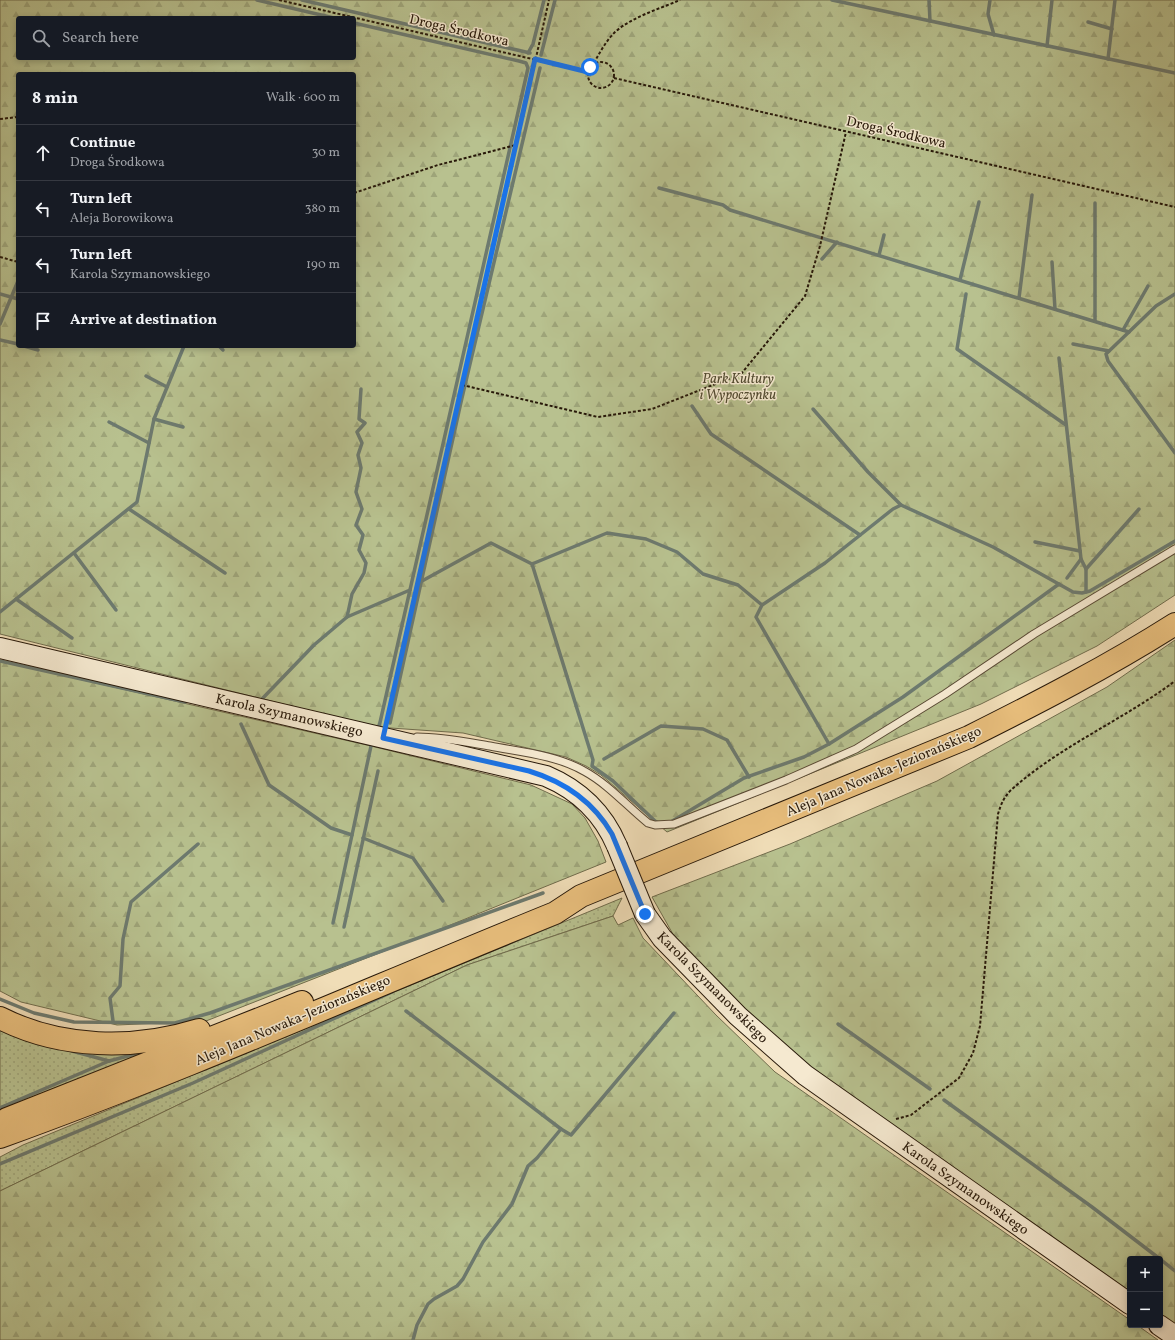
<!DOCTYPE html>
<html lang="en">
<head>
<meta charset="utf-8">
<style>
  :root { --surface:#171b24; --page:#242831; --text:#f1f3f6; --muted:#9ea1a6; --line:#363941 }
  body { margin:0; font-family:Vollkorn,serif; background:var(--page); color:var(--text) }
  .controls { position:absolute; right:12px; bottom:12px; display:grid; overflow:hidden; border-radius:4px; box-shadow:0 2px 6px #0003 }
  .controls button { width:36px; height:36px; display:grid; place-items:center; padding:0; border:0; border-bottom:1px solid var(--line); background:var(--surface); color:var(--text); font:20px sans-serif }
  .stop { position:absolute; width:12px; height:12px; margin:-9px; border:3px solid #1a73e8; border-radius:50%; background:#fff }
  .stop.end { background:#1a73e8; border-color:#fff; box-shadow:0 1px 4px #0008 }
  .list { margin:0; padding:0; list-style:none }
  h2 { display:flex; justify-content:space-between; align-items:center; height:52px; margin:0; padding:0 16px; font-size:17px }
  h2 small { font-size:13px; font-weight:400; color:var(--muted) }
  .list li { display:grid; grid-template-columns:26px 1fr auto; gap:12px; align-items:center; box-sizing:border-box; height:56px; padding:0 16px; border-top:1px solid var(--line) }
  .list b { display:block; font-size:15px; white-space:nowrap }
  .list p { margin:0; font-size:13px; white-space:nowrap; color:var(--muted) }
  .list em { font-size:13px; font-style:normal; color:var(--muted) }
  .icon { flex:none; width:22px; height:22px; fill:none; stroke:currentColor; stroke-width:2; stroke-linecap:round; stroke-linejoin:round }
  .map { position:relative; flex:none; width:1175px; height:1340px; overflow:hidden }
  .search { position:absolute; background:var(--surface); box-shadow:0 2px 6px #0003; left:16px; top:16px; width:340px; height:44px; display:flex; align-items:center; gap:10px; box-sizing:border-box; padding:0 14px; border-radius:4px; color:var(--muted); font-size:15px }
  .panel { position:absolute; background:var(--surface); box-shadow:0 2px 6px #0003; left:16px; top:72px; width:340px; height:276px; border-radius:4px }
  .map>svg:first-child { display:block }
</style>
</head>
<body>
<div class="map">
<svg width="1175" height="1340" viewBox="0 0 1175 1340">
  <defs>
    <pattern id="grass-dots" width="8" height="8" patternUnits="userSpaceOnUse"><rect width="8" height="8" fill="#b8c18f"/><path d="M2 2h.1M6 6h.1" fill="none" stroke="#9ea57a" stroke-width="1.8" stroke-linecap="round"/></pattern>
    <pattern id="forest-firs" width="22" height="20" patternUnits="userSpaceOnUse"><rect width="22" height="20" fill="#b8c18f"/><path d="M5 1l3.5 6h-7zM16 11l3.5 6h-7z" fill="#9ea57a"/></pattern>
  </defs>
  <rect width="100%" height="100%" fill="#f0ddb7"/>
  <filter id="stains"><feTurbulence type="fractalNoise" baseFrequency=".005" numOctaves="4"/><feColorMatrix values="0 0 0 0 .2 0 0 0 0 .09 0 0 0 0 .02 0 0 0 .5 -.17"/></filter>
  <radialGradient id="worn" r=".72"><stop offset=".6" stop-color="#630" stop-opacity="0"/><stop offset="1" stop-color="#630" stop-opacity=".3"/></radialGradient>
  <g fill="url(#grass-dots)" stroke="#706c4c">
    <path d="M622,898L613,916L467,965L0,1191V1157L23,1145Z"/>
    <path d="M0,1024L166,1045L0,1112Z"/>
  </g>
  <g fill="url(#forest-firs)" stroke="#706c4c" fill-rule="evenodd">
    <path d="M0,0H1175V595L1097,646L981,704L667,832L601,775L586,766L566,757L463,733L376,727L0,634ZM18,18H354V58H18ZM18,74H354V346H18Z"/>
    <path d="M1175,640V1326L1160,1316V1259H1130V1295L785,1050L725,995L674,936L652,897L790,844L937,781L1107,687Z"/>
    <path d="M0,661L371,746L531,785L572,804L585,818L598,841L606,862L443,928L206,1021L117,1025L21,1002L0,991Z"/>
    <path d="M613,916L618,925L633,918L643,938L716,1015L775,1072L1130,1320V1325H1137L1158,1340H0V1191L467,965Z"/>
  </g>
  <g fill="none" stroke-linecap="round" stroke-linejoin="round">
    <g stroke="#6d7a6f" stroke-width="3.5">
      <path d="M257,0L334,18"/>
      <path d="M302,0L530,53"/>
      <path d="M832,0L1175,73"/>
      <path d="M929,0L930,21"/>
      <path d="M990,0L988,14L994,35"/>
      <path d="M1088,22L1112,29"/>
      <path d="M354,23L519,61L526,63L528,68L379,727H376"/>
      <path d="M1047,46L1052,0"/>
      <path d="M528,53L533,44L544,0"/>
      <path d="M541,55L555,0"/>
      <path d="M1108,59L1115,0"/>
      <path d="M659,188L723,205L730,210L1129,332"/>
      <path d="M879,255L884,235"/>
      <path d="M822,259L837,242"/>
      <path d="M1052,262L1055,309"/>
      <path d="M960,280L979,202"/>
      <path d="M0,294L18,299"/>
      <path d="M966,294L957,349L1066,425"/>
      <path d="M1175,294L1156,306L1106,354L1108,361L1175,453"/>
      <path d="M1019,298L1032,195"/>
      <path d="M1095,321V203"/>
      <path d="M0,324L18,281"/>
      <path d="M1123,330L1148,286"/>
      <path d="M0,340L18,344"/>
      <path d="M1073,344L1109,351"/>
      <path d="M24,346L38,350"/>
      <path d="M219,346L223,350"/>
      <path d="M1059,358L1081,559L1086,569V592"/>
      <path d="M146,376L167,387"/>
      <path d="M692,406L711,434L860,535"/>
      <path d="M813,409L868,472L901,505"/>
      <path d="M154,419L183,427"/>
      <path d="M109,422L149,443"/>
      <path d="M129,509L225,573"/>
      <path d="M1035,542L1080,551"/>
      <path d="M74,553L116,610"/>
      <path d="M532,564L607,533L646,539L677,552L703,574L738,585L762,605"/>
      <path d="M1086,569L1139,509"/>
      <path d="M1067,578L1081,559"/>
      <path d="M422,581L491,543L532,564L593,760L592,766L613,781L655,821L657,822"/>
      <path d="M16,599L72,638"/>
      <path d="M0,612L137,502L154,419L184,346"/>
      <path d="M347,617L410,590"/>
      <path d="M0,661L185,702"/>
      <path d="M261,700L314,645L347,617L352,594L364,573L366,563L359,550L363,535L356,525L362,509L356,492L361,468L358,455L362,443L357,432L365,423L359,419L361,389"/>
      <path d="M390,723L461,402L540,68"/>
      <path d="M241,724L269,785L331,828L352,835L371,746L369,743"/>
      <path d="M829,744L756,617L762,605L825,563L893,509L901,505L993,547L1073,592L1082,593L1090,591L1175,541"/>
      <path d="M604,759L661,726L703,729L727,740L749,777"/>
      <path d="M669,823L744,778L804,757L829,744L903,697L1059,584"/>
      <path d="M363,838L413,858L443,901"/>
      <path d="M333,923L352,835"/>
      <path d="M344,927L378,771"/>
      <path d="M0,999L34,1013L74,1022L175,1023L210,1013L543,893"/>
      <path d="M406,1011L561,1129"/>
      <path d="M113,1021L110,998L120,986L123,939L131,902L198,844"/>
      <path d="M838,1024L930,1089"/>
      <path d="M72,1051L109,1061"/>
      <path d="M944,1100L1092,1207L1160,1259"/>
      <path d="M0,1108L109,1061L147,1051"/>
      <path d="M0,1164L193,1083L392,992"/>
      <path d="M1160,1259L1175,1271"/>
      <path d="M413,1340L417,1325L428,1304L434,1299L457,1286L463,1279L483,1242L512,1204L528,1166L537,1158L561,1129L571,1135L674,1013"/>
    </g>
    <defs>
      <path id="lane" d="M417,737C441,737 466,742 490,746C521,752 556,755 584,771C608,784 627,806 648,823L655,825L674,824L786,780L856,749L945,694L1034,634L1175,549"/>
      <g id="secondary">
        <path d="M0,648L546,776C579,790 603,813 617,846"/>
        <path d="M645,914L662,938L738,1016L805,1075L1130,1304"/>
        <path d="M1159,1325L1175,1336"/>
      </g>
      <g id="primary">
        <path d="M0,1018C61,1049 134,1050 199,1030"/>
        <path d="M7,1119L302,1002"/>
        <path d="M0,1137C188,1069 370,988 555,913L581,896L969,737C1039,702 1109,666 1175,624"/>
      </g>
    </defs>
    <use href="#lane" stroke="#594934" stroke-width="9"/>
    <use href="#secondary" stroke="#271809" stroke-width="22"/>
    <use href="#primary" stroke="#271809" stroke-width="24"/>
    <g stroke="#271809" stroke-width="2" stroke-dasharray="3 2" stroke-linecap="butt">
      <path d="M279,0L588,72"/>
      <circle cx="601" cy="75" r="13"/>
      <path d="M594,63C600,52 606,41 615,32C632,17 659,9 680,0"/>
      <path d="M614,78L1175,207"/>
      <path d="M0,119L18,117"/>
      <path d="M354,193L438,165L516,145"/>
      <path d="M0,257L18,262"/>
      <path d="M462,385L598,417L652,409L741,374L805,296L820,246L846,132"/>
      <path d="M386,723L549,0"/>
      <path d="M896,1119L911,1115L959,1078L973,1053L980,1026L998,814C1001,804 1004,797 1011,790C1060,746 1123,720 1175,681"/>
    </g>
    <use href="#lane" stroke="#f5e9d0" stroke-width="7"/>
    <use href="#secondary" stroke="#f5e9d0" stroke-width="20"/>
    <use href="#primary" stroke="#e8be7c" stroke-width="22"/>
    <defs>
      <path id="secondary-bridge" d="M617,846L645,914"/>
    </defs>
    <use href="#secondary-bridge" stroke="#271809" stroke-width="22" stroke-linecap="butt"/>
    <use href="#secondary-bridge" stroke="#f5e9d0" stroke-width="20"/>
  </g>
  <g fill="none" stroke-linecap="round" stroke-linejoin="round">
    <path stroke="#1a73e8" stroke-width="5" d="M590,67L588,72L535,59L383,738L529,771C565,782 593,801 612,834L645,914"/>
  </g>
  <g text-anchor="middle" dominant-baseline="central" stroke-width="3" stroke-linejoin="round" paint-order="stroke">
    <g font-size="14" fill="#271809" stroke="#f5e9d0">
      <text transform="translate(459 31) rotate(13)">Droga Środkowa</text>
      <text transform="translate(896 133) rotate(13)">Droga Środkowa</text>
      <text transform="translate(289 716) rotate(13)">Karola Szymanowskiego</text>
      <text transform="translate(884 772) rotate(-23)">Aleja Jana Nowaka-Jeziorańskiego</text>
      <text transform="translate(712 988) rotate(45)">Karola Szymanowskiego</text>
      <text transform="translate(293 1021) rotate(-23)">Aleja Jana Nowaka-Jeziorańskiego</text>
      <text transform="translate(965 1189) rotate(35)">Karola Szymanowskiego</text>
    </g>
    <g font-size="14" font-style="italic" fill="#524b31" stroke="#f5e9d0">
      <text x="738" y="379">Park Kultury<tspan x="738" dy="16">i Wypoczynku</tspan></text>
    </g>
  </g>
  <rect width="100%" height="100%" filter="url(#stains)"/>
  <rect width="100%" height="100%" fill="url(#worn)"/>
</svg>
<div class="controls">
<button>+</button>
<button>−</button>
</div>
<div class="stop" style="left:590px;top:67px"></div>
<div class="stop end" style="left:645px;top:914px"></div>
<div class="search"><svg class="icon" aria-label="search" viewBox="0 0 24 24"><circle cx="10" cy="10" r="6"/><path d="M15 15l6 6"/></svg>Search here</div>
<section class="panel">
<h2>8 min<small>Walk · 600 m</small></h2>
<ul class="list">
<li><svg class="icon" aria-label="ahead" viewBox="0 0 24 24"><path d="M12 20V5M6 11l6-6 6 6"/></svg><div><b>Continue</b><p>Droga Środkowa</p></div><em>30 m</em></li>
<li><svg class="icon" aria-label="left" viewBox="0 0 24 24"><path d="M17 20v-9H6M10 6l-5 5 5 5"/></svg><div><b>Turn left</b><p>Aleja Borowikowa</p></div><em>380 m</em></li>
<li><svg class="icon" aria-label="left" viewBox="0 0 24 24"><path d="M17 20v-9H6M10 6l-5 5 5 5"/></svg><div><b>Turn left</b><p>Karola Szymanowskiego</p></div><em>190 m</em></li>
<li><svg class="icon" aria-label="arrive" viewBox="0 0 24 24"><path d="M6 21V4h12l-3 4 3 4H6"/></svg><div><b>Arrive at destination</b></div></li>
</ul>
</section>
</div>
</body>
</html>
